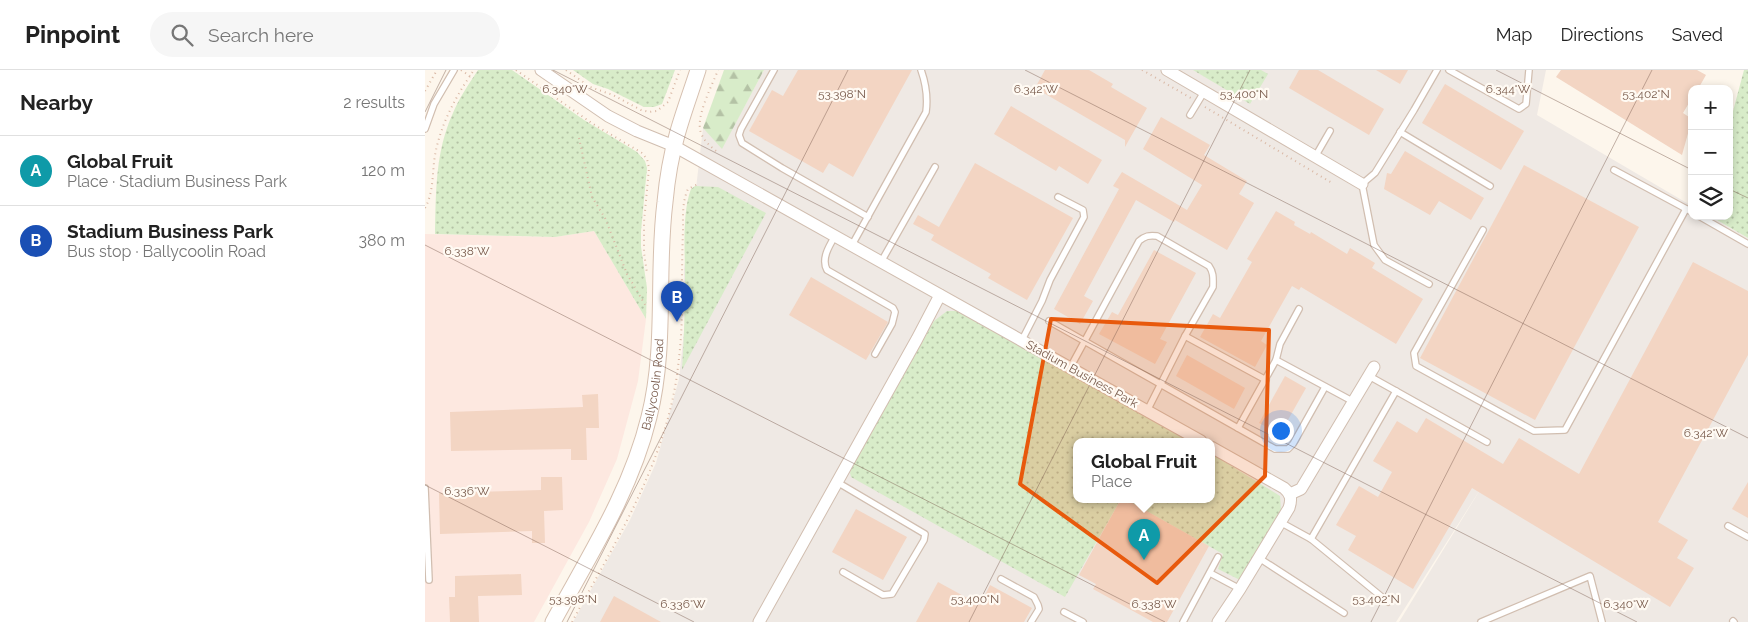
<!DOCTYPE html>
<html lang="en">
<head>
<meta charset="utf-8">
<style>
  :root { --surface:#fff; --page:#f6f6f6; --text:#222; --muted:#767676; --line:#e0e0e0; --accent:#0b8043 }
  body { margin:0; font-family:Raleway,sans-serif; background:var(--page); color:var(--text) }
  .controls { position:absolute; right:15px; top:15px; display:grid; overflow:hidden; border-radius:10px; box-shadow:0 2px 8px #0003 }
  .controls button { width:45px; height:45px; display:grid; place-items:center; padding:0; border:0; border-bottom:1px solid var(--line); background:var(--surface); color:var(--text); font:25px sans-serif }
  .you { position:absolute; left:855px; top:360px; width:18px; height:18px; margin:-12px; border:4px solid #fff; border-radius:50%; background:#1a73e8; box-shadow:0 0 0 8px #1a73e833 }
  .badge { display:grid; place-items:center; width:32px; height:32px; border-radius:50%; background:var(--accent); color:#fff; font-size:16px; font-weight:700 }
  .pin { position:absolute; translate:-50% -41px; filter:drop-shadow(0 1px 2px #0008) }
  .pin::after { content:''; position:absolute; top:26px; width:18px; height:15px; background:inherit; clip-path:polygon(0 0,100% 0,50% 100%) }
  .popup { position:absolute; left:648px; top:368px; width:142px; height:65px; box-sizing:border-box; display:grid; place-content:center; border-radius:10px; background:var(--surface); filter:drop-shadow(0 1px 4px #0005); font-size:16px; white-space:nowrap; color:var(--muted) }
  .popup b { font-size:19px; color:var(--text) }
  .popup::after { content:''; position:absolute; left:50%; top:100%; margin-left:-10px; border:10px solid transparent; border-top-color:var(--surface) }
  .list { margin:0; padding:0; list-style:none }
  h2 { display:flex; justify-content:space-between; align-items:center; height:65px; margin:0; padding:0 20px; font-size:21px }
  h2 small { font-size:16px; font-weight:400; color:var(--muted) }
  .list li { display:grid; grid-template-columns:32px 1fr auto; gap:15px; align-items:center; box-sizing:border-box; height:70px; padding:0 20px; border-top:1px solid var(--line) }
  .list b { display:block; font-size:19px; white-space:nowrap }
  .list p { margin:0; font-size:16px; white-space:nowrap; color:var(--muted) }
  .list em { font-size:16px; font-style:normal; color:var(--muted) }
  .icon { flex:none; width:28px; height:28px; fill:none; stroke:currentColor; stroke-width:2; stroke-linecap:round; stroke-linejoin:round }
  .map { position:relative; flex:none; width:1323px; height:552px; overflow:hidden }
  header { display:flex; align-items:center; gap:30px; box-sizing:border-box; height:70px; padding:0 25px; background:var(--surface); border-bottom:1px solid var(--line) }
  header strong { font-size:24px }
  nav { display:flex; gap:28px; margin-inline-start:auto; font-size:18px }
  .search { width:350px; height:45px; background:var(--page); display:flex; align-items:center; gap:12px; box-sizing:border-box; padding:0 18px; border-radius:28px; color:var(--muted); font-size:19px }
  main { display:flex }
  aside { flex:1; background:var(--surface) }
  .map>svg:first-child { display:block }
</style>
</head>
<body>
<header>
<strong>Pinpoint</strong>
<div class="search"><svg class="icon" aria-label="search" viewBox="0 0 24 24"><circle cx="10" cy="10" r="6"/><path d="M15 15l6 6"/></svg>Search here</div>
<nav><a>Map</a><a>Directions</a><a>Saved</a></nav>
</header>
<main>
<aside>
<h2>Nearby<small>2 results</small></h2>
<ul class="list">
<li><span class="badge" style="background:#0f9aa8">A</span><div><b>Global Fruit</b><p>Place · Stadium Business Park</p></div><em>120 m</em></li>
<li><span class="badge" style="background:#1a4fb4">B</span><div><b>Stadium Business Park</b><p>Bus stop · Ballycoolin Road</p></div><em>380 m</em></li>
</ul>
</aside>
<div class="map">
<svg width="1323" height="552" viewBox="0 0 1323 552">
  <defs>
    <pattern id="grass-dots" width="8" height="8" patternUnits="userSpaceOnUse" patternTransform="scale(1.25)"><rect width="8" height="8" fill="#d8ecc9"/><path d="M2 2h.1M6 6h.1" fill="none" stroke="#b4c2a5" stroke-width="1.8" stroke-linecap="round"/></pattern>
    <pattern id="forest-firs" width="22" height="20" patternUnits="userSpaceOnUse" patternTransform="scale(1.25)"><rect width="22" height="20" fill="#d8ecc9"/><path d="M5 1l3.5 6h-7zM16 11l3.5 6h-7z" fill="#b4c2a5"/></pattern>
  </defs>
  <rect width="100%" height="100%" fill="#fdf6ec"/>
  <path fill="#fde8e0" d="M169,161L221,249L213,311L192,389L164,452L109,552H0V164L130,167Z"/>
  <path fill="#efe9e4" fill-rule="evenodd" d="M339,0H1121L1112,45L1267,136V146H1285L1323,168V552H974L1058,415L971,552H148L205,450L231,393L254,309L260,252L259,199L270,127L278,58L297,78ZM652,371H786V429H652Z"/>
  <g fill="url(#grass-dots)">
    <path d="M53,0H87L159,50L212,82L220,91L222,98L216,161V177L222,218L221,249L169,161L130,167L10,164C11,123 10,82 28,43C34,28 44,14 53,0Z"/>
    <path d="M148,0H250L237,34L229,37H219L183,19L168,14Z"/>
    <path d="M768,0H836L843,4L825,34Z"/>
    <path d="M1319,0H1323V168L1285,146H1304V56Z"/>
    <path d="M270,116L293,117L341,143L257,300C259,269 260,239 260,207C260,182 257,142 266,119Z"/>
    <path d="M522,241H534L763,371H652V429H696L640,527L426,407L425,403L426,399L509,251Z"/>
    <path d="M787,384L855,426L856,440L815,510L793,499L798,484L700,429H786Z"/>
  </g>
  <path fill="url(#forest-firs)" d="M299,0H339L297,79L278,58Z"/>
  <g fill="#f3d5c3">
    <path d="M373,0H487L428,107L404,93L398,103L324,61L347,20L358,26Z"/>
    <path d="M620,0H664L688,14L686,17L722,38L700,77V70L610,18Z"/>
    <path d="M874,0H893L959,39L944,65L864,18Z"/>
    <path d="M951,0H983L975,14Z"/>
    <path d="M1136,0H1272L1281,5L1273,19H1267V28L1258,43L1267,49L1257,85L1131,7Z"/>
    <path d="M1020,14L1099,61L1076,100L997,53Z"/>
    <path d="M586,36L677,90L663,114L634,96L631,101L569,64Z"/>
    <path d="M736,47L785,75L779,85L822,111L814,124L829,133L802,180L750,150L749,152L711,130L659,226L668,231L655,254L629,239L694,119L688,116L697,102L762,140L777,115L718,79Z"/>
    <path d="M980,81L1059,128L1046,150L1014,131L1005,145L959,119L962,103L966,104Z"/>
    <path d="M550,93L648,148L602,230L563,208L566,204L506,170L509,165L488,154L493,145L514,157Z"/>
    <path d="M1099,95L1214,157L1110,350L995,288Z"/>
    <path d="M851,141L870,152L869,155L885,164L886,162L922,184L925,178L950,193L947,198L998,229L971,274L876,217L874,220L867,216L836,271L842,275L830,297L775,267L788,244L795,248L827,192L822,189Z"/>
    <path d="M729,180L771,203L735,269L742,272L730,294L674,264L687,242L693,245Z"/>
    <path d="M1268,192L1323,221V285L1233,452L1263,470L1252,488L1269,498L1245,537L1047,418L988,519L923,480L931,466L911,455L934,416L953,427L967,402L948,391L972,351L992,363L1001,348L1078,394L1094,368L1154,404Z"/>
    <path d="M386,207L463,252L441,290L364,245Z"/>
    <path d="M762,285L820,318L809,339L751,306Z"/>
    <path d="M860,306L881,318L855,364L834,353Z"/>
    <path d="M173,324L174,358H161L162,390H146V379L26,381L25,342L158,337L157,325Z"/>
    <path d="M116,407H137L138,440L119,441L120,473H107V461L15,464L14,423L116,420Z"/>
    <path d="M1323,412V448L1307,439Z"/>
    <path d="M696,429H700L784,476L742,552H728L668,519L671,514L654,505Z"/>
    <path d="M431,439L482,467L458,510L407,482Z"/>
    <path d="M96,504L97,525L53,526L54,552H25L24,527H30V506Z"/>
    <path d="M513,512L555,535L565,515L607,538L599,552H491Z"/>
    <path d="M189,526L236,552H175Z"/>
  </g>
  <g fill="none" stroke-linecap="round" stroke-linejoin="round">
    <defs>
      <g id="lane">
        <path d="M349,0L316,59L314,65L317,73L357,98L443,147"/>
        <path d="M1024,0L1094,39L1101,34L1104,0"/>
        <path d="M765,45L779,22"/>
        <path d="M0,59L9,34L29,0"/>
        <path d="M975,62L1065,116"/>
        <path d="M890,87L905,61"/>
        <path d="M1189,100L1267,142"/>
        <path d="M1274,146L1323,174"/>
        <path d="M1058,160L989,283L991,296L1109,361L1140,360L1261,139"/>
        <path d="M410,166C404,176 396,189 402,200L468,238L470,242L467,254L450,284"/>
        <path d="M427,175L501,42C503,27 501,14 496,0"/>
        <path d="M456,192L510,97"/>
        <path d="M1004,214L960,190L949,175L937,114L950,103L989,40L1012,0"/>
        <path d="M624,251L850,379H863L868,374L900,317"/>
        <path d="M760,266L841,310"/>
        <path d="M597,270L617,231L625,210L659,147L658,140L633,127"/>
        <path d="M851,290L929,332"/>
        <path d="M645,298L714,171C720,166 724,165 732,166L784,196C789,203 788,209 788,217L760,266L722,341"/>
        <path d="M944,306L1062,372"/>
        <path d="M813,358L851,290L855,274L874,239"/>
        <path d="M412,412L500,464L499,470L467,524L458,525L418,502"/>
        <path d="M0,418L4,510"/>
        <path d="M855,452L886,469L963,532"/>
        <path d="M1303,456L1323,467"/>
        <path d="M886,469L971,321"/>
        <path d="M834,488L919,543"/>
        <path d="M785,503L815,519"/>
        <path d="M576,509L609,527L613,535L614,539L606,552"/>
        <path d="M639,542L658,552"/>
        <path d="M1308,551L1309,552"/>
        <path d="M758,552L793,487"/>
        <path d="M1056,552L1165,506L1177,552"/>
      </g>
      <g id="street">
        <path d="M116,0L183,46L212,61L249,76L776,371"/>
        <path d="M742,0L937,114"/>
        <path d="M786,377L859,418C866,424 867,429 864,438L815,519L793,552"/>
        <path d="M865,424L876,419L949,297"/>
        <path d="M334,552L492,269L515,225"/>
      </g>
      <g id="secondary">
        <path id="s1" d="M128,552C164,486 206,421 224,347C242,276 231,203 240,132C242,110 246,86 252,65C258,43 266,22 273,0"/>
      </g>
    </defs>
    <use href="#lane" stroke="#d1beb0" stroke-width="8"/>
    <use href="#street" stroke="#d1beb0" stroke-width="13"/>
    <use href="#secondary" stroke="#d6c0b0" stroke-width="17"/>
    <g stroke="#d9b8a5" stroke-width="2" stroke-dasharray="1 4" stroke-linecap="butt">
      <path d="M36,0L45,6"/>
      <path d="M91,0L168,54L217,83L222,89L224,98L219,152V183L222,203"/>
      <path d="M141,0L165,17L188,25L216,40L224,42L232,41L243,32L255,0"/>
      <path d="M717,0L766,28"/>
      <path d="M0,21L12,0"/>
      <path d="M780,37L907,113"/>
      <path d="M154,68L167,127L180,148L202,204L222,238"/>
      <path d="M291,81C285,76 279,71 276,63C270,47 287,16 293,0"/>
      <path d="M0,138C9,122 7,103 10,85C16,53 31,26 49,0"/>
      <path d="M147,552C190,473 239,395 252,305C255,282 257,260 257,236C257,211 257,186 258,160C258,147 257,132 263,119L273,114"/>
    </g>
    <use href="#lane" stroke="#fff" stroke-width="5.5"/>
    <use href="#street" stroke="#fff" stroke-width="11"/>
    <use href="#secondary" stroke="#fff" stroke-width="15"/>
  </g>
  <path fill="#e8590c" fill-opacity="0.2" stroke="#e8590c" stroke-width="4" stroke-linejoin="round" d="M626,249L844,260L840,406L732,513L595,414Z"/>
  <path fill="none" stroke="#7a5c4d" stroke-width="1" stroke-opacity="0.45" d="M128,0L1212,552M600,0L1323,368M1071,0L1267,100M0,42L21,0M1304,119L1323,128M0,175L740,552M0,415L269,552M142,552L423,0M544,552L825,0M946,552L1227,0"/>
  <g text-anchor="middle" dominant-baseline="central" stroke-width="4.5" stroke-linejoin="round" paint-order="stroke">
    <g font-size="12" fill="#7a5c4d" stroke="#fffaf3">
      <text transform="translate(657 304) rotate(29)">Stadium Business Park</text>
      <text stroke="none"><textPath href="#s1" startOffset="260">Ballycoolin Road</textPath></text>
    </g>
  </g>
  <g font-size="12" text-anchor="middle" fill="#7a5c4d" stroke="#fffaf3" stroke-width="4.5" stroke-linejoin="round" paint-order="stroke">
    <text x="140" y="23">6.340°W</text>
    <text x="611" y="23">6.342°W</text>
    <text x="1083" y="23">6.344°W</text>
    <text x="417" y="28">53.398°N</text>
    <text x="819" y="28">53.400°N</text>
    <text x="1221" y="28">53.402°N</text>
    <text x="42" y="185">6.338°W</text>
    <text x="1281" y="367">6.342°W</text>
    <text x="42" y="425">6.336°W</text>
    <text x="148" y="533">53.398°N</text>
    <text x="550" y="533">53.400°N</text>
    <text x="951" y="533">53.402°N</text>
    <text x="258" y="538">6.336°W</text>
    <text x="729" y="538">6.338°W</text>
    <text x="1201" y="538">6.340°W</text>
  </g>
</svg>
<div class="controls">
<button>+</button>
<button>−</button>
<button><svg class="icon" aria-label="layers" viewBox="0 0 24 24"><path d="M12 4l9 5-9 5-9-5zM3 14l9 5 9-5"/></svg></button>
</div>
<div class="you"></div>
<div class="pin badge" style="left:719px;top:490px;background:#0f9aa8">A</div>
<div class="popup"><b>Global Fruit</b>Place</div>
<div class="pin badge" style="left:252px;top:252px;background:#1a4fb4">B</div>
</div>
</main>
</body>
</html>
